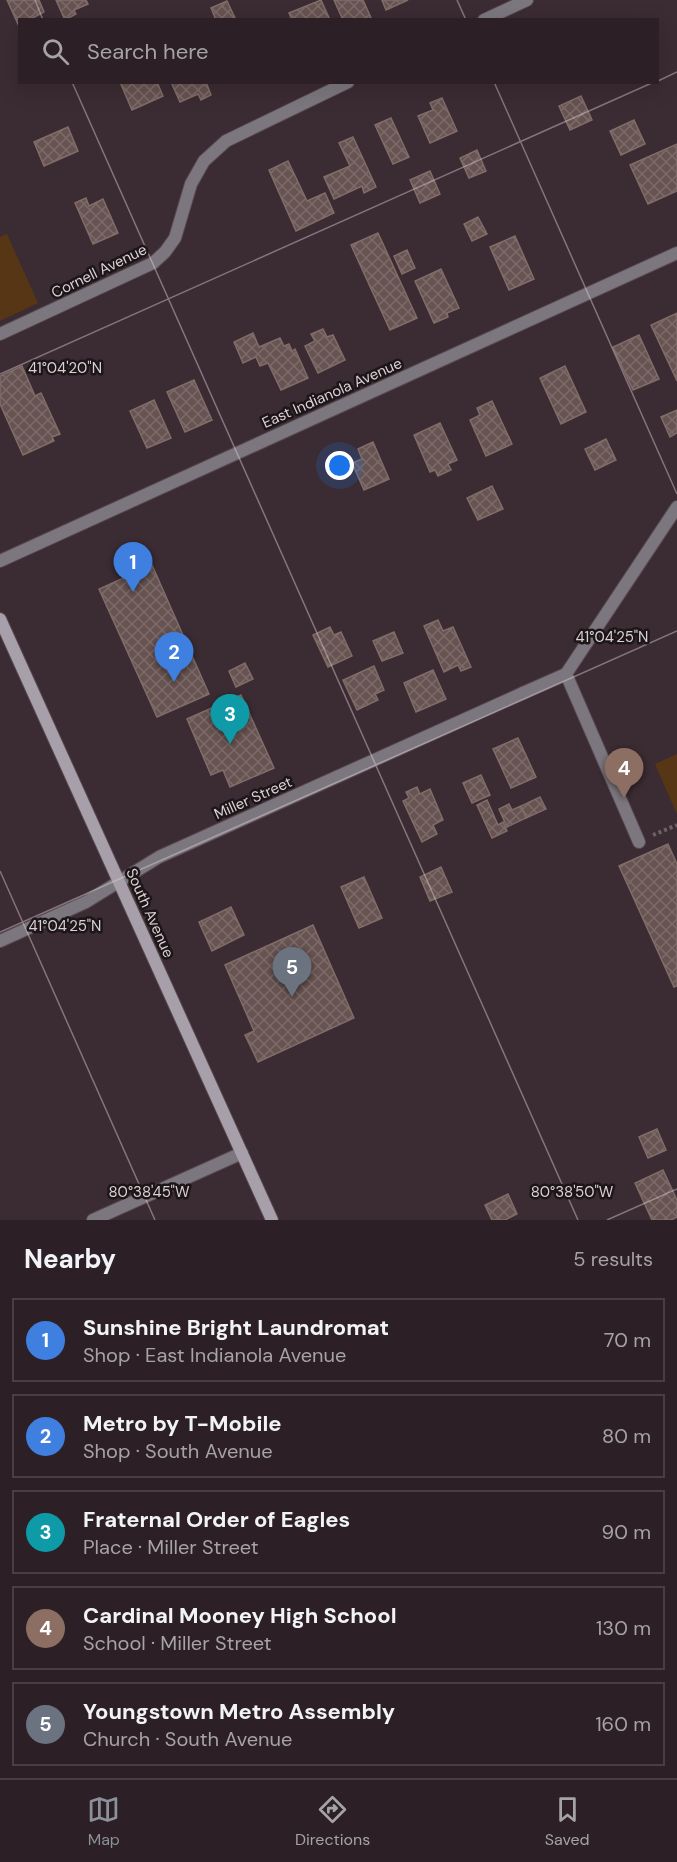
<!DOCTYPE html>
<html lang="en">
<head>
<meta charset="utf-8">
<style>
  :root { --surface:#2c2026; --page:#34282e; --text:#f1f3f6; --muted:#a6a3a7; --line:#483e43; --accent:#8c9099 }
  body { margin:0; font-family:"DM Sans",sans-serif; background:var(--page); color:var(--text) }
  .you { position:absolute; left:340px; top:466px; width:21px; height:21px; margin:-15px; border:4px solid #fff; border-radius:50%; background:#1a73e8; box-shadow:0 0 0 9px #1a73e833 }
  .badge { display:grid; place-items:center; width:39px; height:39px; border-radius:50%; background:var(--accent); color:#fff; font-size:20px; font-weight:700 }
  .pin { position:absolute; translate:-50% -50px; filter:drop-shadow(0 2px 3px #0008) }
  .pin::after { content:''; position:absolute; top:32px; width:21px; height:18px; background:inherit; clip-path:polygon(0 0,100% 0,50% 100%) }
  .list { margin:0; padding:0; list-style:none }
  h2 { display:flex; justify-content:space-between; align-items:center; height:78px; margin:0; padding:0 24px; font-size:26px }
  h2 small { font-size:20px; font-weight:400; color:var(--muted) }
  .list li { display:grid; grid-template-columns:39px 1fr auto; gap:18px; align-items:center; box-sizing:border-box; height:84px; margin:0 12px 12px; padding:0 12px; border:2px solid var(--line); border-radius:0px }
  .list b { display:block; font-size:22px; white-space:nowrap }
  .list p { margin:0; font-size:20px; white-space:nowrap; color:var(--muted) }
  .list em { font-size:20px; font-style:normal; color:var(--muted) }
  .icon { flex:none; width:33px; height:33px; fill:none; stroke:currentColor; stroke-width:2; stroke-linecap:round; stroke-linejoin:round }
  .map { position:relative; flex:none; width:677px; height:1220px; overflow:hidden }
  .search { position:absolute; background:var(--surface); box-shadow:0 6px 24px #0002; left:18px; right:18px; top:18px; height:66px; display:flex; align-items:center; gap:15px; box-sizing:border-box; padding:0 21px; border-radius:0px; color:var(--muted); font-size:22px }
  .sheet { height:558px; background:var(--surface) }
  nav { display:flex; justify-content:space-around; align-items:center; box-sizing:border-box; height:84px; border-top:2px solid var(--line); background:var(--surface); font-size:16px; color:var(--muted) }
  nav a { display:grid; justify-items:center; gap:3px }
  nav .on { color:var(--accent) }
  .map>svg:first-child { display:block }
</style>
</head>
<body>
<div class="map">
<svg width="677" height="1220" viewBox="0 0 677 1220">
  <defs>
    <pattern id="building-cross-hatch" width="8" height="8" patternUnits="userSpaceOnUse" patternTransform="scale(1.5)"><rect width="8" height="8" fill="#675351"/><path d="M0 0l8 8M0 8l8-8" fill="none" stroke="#7c6b69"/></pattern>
  </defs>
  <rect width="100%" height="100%" fill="#3b2b32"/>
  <g fill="#573615">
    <path d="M7,234L38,303L0,321V237Z"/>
    <path d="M677,754V814L655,764Z"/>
  </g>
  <g fill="url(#building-cross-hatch)" stroke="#806c69" stroke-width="1.5">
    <path d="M7,0H39L44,12L29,20H20L18,24Z"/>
    <path d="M56,0H86L88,4L74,10L76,14L65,20Z"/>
    <path d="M321,0L330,20H292L289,13Z"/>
    <path d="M334,0H363L372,20H343Z"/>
    <path d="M382,0H408L386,10Z"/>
    <path d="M227,1L236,20H216L211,8Z"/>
    <path d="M120,82H157L163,96L132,110Z"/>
    <path d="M171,82H206L211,95L201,100L198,94L180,102Z"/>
    <path d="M581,96L592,120L570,130L559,106Z"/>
    <path d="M442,98L457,131L430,143L418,116L433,110L430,103Z"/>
    <path d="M391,118L409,157L393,164L375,125Z"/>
    <path d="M634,120L645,144L621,155L610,131Z"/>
    <path d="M68,127L78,151L44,166L34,142Z"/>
    <path d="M353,137L376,187L364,193L362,186L334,199L324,177L350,166L339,143Z"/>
    <path d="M677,144V191L648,204L630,165Z"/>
    <path d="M477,150L486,171L469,178L460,158Z"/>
    <path d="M288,161L307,201L325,193L334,213L296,231L269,170Z"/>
    <path d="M430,171L440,194L420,203L410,180Z"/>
    <path d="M86,198L89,206L103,199L118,233L93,244L75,203Z"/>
    <path d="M478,217L487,234L472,241L464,224Z"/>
    <path d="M378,233L417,318L390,330L351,245Z"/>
    <path d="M515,236L534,279L509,290L490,247Z"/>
    <path d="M407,250L415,268L402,274L394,256Z"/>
    <path d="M441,269L459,308L447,313L448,317L434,323L415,281Z"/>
    <path d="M677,313V381L651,325Z"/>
    <path d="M323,329L327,337L333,335L345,360L318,373L305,346L315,341L311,334Z"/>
    <path d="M253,333L259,347L280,338L284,346L289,344L292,351L295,349L308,378L281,390L268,363L260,366L256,357L243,363L234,342Z"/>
    <path d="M639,335L659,379L633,390L613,347Z"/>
    <path d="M22,366L35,396L41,393L60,434L52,437L54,441L23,455L0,404V376Z"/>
    <path d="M565,366L586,412L561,424L540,378Z"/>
    <path d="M194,380L212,420L185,432L167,392Z"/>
    <path d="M154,400L171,438L147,448L130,411Z"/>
    <path d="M492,401L512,444L486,456L470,420L480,415L477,408Z"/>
    <path d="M677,410V433L670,437L661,417Z"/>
    <path d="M440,423L457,460L448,464L451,470L438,476L435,470L430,472L414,435Z"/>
    <path d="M606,439L616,460L595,470L585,449Z"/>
    <path d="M373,442L389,479L364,490L352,463L362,459L358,449Z"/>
    <path d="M492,486L503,509L478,520L467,498Z"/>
    <path d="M152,565L209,694L157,717L99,589Z"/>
    <path d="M438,620L443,631L453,627L471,667L461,671L458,665L444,672L424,626Z"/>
    <path d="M330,627L334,635L341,632L352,656L328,667L313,635Z"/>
    <path d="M394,632L403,653L382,661L373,641Z"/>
    <path d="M245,663L253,679L236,687L229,671Z"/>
    <path d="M374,666L384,690L375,694L378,700L357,710L343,680Z"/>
    <path d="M433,670L446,699L416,712L404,683Z"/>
    <path d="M241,695L274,768L230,787L223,770L211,775L187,719Z"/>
    <path d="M518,738L536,777L511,788L493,749Z"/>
    <path d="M481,775L490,795L472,803L463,783Z"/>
    <path d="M417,787L420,794L430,789L443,820L433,825L437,834L422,842L403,801L409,798L406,792Z"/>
    <path d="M540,797L546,809L526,818L521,806Z"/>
    <path d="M487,800L498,825L503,822L507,831L492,838L477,805Z"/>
    <path d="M509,804L512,810L521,806L526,818L507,827L499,809Z"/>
    <path d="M668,844L677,864V986L674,987L619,866Z"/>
    <path d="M441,867L452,892L430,901L420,877Z"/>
    <path d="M364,877L382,918L359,928L341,887Z"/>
    <path d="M231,907L244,935L212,951L199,922Z"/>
    <path d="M313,925L354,1018L258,1062L245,1035L254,1031L225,965Z"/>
    <path d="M657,1129L666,1150L648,1158L639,1137Z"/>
    <path d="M663,1170L677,1200V1217L671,1220H652L635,1183Z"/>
    <path d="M508,1194L517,1214L505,1220H492L485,1205Z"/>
  </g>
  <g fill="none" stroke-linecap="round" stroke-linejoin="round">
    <defs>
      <g id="service">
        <path d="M566,674L639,842"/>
        <path d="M523,693L566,674L677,507"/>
      </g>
      <g id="minor">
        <path d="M484,20L527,0"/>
        <path d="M0,334L153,263L165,252L175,238L191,184L204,161L226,141L348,82"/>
        <path d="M0,941L86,902L159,857L523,693"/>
        <path d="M93,1220L242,1153"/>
      </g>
      <path id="tertiary" d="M0,561L677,253"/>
      <path id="secondary" d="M0,619L272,1220"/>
    </defs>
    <use href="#service" stroke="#58494f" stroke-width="14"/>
    <use href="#minor" stroke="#58494f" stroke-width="14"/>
    <use href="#tertiary" stroke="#58494f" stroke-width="14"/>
    <use href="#secondary" stroke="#58494f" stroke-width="14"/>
    <path stroke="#6f6167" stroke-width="4" stroke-dasharray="3 3" stroke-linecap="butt" d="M653,835L677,825"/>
    <use href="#service" stroke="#7c777e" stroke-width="12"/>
    <use href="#minor" stroke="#7c777e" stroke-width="12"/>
    <use href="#tertiary" stroke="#7c777e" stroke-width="12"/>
    <use href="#secondary" stroke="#a79faa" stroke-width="12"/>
  </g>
  <path fill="none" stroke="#dbd0d4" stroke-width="1.5" stroke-opacity="0.45" d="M35,0L43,20M457,0L466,20M658,81L677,72M72,82L578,1220M494,82L677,494M0,374L654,82M0,871L155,1220M0,932L677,631M607,1220L677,1189"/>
  <g text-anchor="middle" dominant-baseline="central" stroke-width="5" stroke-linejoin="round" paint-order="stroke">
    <g font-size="15" fill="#dbd0d4" stroke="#1d1619">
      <text transform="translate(99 271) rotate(-26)">Cornell Avenue</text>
      <text transform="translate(332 393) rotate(-24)">East Indianola Avenue</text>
      <text transform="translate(253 798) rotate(-24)">Miller Street</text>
      <text transform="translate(150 913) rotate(66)">South Avenue</text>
    </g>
  </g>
  <g font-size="15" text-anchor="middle" fill="#dbd0d4" stroke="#1d1619" stroke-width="5" stroke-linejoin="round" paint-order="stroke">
    <text x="65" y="373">41°04'20"N</text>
    <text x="612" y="642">41°04'25"N</text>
    <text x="65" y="931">41°04'25"N</text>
    <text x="149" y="1197">80°38'45"W</text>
    <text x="572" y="1197">80°38'50"W</text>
  </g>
</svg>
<div class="you"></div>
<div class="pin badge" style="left:133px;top:592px;background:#3f7fe0">1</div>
<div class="pin badge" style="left:174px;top:682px;background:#3f7fe0">2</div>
<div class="pin badge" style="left:230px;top:744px;background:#0f9aa8">3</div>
<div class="pin badge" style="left:624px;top:798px;background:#8d6e63">4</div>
<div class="pin badge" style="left:292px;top:997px;background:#6b7280">5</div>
<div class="search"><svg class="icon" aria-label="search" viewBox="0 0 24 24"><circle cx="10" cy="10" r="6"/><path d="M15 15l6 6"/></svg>Search here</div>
</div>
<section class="sheet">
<h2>Nearby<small>5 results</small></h2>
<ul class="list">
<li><span class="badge" style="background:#3f7fe0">1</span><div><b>Sunshine Bright Laundromat</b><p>Shop · East Indianola Avenue</p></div><em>70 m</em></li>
<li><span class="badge" style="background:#3f7fe0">2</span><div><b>Metro by T-Mobile</b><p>Shop · South Avenue</p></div><em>80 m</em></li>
<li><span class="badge" style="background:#0f9aa8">3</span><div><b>Fraternal Order of Eagles</b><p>Place · Miller Street</p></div><em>90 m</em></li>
<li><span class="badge" style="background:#8d6e63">4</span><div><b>Cardinal Mooney High School</b><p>School · Miller Street</p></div><em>130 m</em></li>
<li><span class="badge" style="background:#6b7280">5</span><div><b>Youngstown Metro Assembly</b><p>Church · South Avenue</p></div><em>160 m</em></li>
</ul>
</section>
<nav>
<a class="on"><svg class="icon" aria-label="map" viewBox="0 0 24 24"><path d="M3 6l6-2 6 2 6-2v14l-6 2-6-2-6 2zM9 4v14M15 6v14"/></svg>Map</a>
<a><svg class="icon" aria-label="directions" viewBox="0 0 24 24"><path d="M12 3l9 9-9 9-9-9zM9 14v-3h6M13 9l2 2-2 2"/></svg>Directions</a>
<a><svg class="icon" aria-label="saved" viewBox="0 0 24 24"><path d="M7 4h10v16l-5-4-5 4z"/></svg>Saved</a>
</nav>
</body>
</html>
